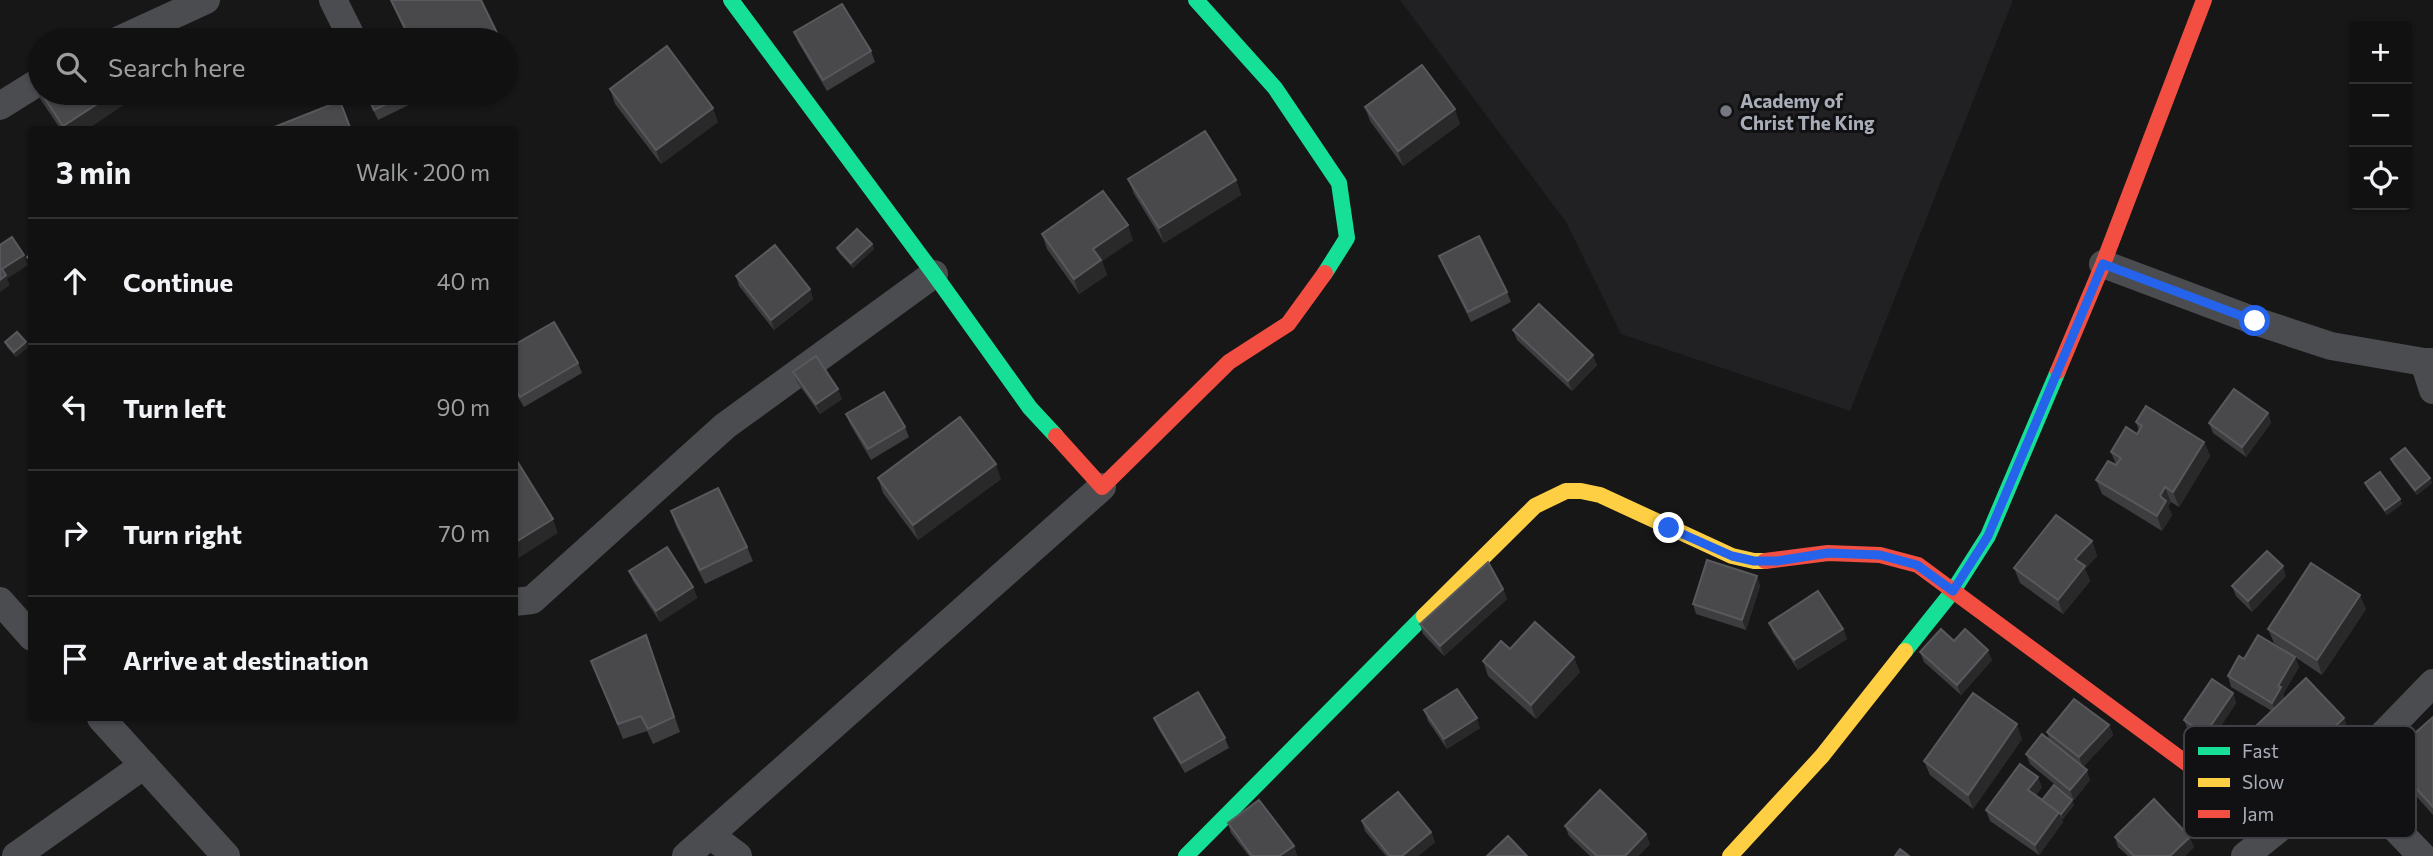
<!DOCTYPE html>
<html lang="en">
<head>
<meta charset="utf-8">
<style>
  :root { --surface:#111; --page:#1e1f1f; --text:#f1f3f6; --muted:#9c9d9f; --line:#303131 }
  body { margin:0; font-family:Commissioner,sans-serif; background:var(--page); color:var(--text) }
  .controls { position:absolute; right:21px; top:21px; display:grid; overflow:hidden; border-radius:7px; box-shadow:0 2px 5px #0004 }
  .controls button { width:63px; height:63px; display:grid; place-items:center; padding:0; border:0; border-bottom:2px solid var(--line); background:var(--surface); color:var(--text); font:35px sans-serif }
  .stop { position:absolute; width:21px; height:21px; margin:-16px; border:5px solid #2563eb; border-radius:50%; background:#fff }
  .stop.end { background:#2563eb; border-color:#fff; box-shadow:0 2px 7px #0008 }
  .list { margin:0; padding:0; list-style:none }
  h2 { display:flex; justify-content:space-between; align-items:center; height:91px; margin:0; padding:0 28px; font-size:30px }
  h2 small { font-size:23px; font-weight:400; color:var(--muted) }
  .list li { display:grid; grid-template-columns:46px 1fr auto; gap:21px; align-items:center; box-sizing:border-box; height:126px; padding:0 28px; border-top:2px solid var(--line) }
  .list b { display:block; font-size:26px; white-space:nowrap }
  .list em { font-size:23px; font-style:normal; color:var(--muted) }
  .icon { flex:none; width:38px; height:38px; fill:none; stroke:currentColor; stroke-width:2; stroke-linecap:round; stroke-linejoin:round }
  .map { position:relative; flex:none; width:2433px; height:856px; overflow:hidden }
  .search { position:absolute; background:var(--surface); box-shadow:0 2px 5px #0004; left:28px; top:28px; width:490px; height:77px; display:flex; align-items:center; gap:18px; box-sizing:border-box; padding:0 24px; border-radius:38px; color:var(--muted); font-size:26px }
  .panel { position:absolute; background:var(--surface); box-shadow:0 2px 5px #0004; left:28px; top:126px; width:490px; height:595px; border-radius:7px }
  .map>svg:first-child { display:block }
</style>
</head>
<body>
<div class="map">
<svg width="2433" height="856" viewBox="0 0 2433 856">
  <rect width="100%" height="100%" fill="#171717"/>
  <path fill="#212123" d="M1400,0H2013L1850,411L1621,334L1566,222Z"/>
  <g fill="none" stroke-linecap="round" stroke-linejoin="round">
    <g stroke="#4b4c50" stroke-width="28">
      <path d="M333,0L353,40"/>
      <path d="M119,40L206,0"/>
      <path d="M0,106L40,81"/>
      <path d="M2103,264L2255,321L2331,346L2424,362H2433"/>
      <path d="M2424,362L2433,390"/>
      <path d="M0,601L32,637"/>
      <path d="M514,602L532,600L725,426L934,274"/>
      <path d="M101,718L226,856"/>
      <path d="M2344,775L2422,856"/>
      <path d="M710,835L738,856"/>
      <path d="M16,856L144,765"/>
      <path d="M686,856L1102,487"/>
      <path d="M2245,856L2339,780L2433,683"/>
    </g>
    <g stroke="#16e098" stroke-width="16">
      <path d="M731,0L934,274L1030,408L1056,436"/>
      <path d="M1196,0L1275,88L1339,183L1347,238L1325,273"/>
      <path d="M1905,651L1953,591L1988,536L2058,371"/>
      <path d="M1186,856L1424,616"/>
    </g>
    <g stroke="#ffcf43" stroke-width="16">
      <path d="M1424,616L1535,506L1566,491H1581L1600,495L1732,556L1754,561H1765"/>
      <path d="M1730,856L1822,756L1905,651"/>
    </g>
    <g stroke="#f24e42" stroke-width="16">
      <path d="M2058,371L2103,264L2204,0"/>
      <path d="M1056,436L1102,487L1229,362L1288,324L1325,273"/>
      <path d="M1765,561L1828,553L1880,555L1918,565L2277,830"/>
    </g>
  </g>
  <g fill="#3d3d3f">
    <path d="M390,0H481L501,40H409Z"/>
    <path d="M794,32L871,51L875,62L827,91L798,42Z"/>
    <path d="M35,85L129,101L86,130H61L41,100Z"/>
    <path d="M610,89L718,122L661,164L615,104Z"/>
    <path d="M365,93H423L425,97L378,120Z"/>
    <path d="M1365,107L1460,124L1403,166L1370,121Z"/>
    <path d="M1128,179L1236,180L1241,195L1164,243L1134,194Z"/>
    <path d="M1042,234L1133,240L1102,261L1107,275L1079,294L1047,249Z"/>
    <path d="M872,244L874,249L853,268L839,253L837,248Z"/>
    <path d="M1439,256L1507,292L1511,302L1471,322L1443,266Z"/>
    <path d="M736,276L810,289L813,299L774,330L739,286Z"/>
    <path d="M1513,330L1597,365L1572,391L1517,340Z"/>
    <path d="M5,342L28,347L16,357L7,347Z"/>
    <path d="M514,345L578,363L582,373L524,407L514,391Z"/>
    <path d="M793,372L842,399L820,414L797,382Z"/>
    <path d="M2268,413L2271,423L2246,457L2213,433L2209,423Z"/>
    <path d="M846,414L905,427L909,437L871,460L850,424Z"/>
    <path d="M2136,422L2204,442L2210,456L2179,507L2171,502L2168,506L2172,515L2162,531L2102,494L2096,480L2116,465L2111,452L2137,434L2139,431Z"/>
    <path d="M2391,459L2430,478L2432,483L2417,495L2393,464Z"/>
    <path d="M878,478L1001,479L918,540L883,493Z"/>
    <path d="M2365,483L2400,499L2402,504L2387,515L2367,488Z"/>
    <path d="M671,511L747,547L753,561L705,584L676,526Z"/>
    <path d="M2092,541L2097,556L2085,569L2090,581L2063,614L2020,583L2014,568Z"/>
    <path d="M629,571L693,587L697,598L660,622L633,581Z"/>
    <path d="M1757,576L1760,586L1746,630L1696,614L1693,604Z"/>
    <path d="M2286,576L2252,612L2236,596L2232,586Z"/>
    <path d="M1503,589L1507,599L1444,656L1423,634L1420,624Z"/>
    <path d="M2366,609L2322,675L2295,657L2299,667L2283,694L2284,697L2283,700L2344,718L2349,732L2300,780L2262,740L2256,726L2272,711L2231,687L2228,676L2244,659L2292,655L2274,643L2268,629Z"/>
    <path d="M1769,623L1843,629L1847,639L1798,670L1773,633Z"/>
    <path d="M646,635L680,732L653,744L647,731L623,739L591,661Z"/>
    <path d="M1954,641L1992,660L1961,695L1924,662L1920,652Z"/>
    <path d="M1510,649L1580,672L1536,719L1488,676L1483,661Z"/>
    <path d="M2233,693L2236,703L2209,744L2188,730L2184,720Z"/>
    <path d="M1424,710L1480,728L1447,749L1428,721Z"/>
    <path d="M2433,717V815L2394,771L2388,757Z"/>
    <path d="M1154,718L1225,738L1229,748L1185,773L1158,728Z"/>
    <path d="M2109,725L2113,735L2083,767L2090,780L2074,800L2030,764L2026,754L2050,741L2047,732Z"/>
    <path d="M2022,739L1973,809L1930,775L1924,761Z"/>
    <path d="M2227,739L2286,782L2289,792L2271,805L2230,749Z"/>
    <path d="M2042,787L2035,796L2042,800H2072L2074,805L2063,819L2061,818L2063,822L2039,855L1990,821L1986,810Z"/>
    <path d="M1362,821L1431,832L1435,842L1418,856H1386L1365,831Z"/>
    <path d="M1228,823L1294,846L1297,856H1249L1231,833Z"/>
    <path d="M1565,826L1646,834L1650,844L1638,856H1590L1569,836Z"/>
    <path d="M2115,837L2194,847L2185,856H2128L2118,847Z"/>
  </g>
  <g fill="#29292a">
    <path d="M114,93H126L129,101L86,130H64L63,126Z"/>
    <path d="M713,108L718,122L661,164L656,150Z"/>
    <path d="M1455,109L1460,124L1403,166L1398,151Z"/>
    <path d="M1236,180L1241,195L1164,243L1159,228Z"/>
    <path d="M1128,225L1133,240L1102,261L1107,275L1079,294L1074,279L1093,249Z"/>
    <path d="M872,244L874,249L853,268L851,263Z"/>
    <path d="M24,255L28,265L7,279L10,285L0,292V280L2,269Z"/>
    <path d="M810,289L813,299L774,330L771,320Z"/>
    <path d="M26,342L28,347L16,357L14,352Z"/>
    <path d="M1593,355L1597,365L1572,391L1568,381Z"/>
    <path d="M838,389L842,399L820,414L816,404Z"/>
    <path d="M2268,413L2271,423L2246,457L2242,447Z"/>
    <path d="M2204,442L2210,456L2179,507L2173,492Z"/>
    <path d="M996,464L1001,479L918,540L913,525Z"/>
    <path d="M2430,478L2432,483L2417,495L2415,490Z"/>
    <path d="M2165,487L2171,502L2168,506L2172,515L2162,531L2157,516L2160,496Z"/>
    <path d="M2400,499L2402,504L2387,515L2385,510Z"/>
    <path d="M553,519L558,533L514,561V543Z"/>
    <path d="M2092,541L2097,556L2085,569L2090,581L2063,614L2058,600L2075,559Z"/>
    <path d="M2283,566L2286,576L2252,612L2248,601Z"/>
    <path d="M1757,576L1760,586L1746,630L1742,620Z"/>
    <path d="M693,587L697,598L660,622L656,611Z"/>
    <path d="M1503,589L1507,599L1444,656L1440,646Z"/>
    <path d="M2360,595L2366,609L2322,675L2317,660Z"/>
    <path d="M1843,629L1847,639L1798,670L1794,660Z"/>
    <path d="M1988,650L1992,660L1961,695L1957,685Z"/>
    <path d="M1574,657L1580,672L1536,719L1531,705Z"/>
    <path d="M2295,657L2299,667L2283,694L2284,697L2276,713L2272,703L2278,686Z"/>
    <path d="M2233,693L2236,703L2209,744L2205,734Z"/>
    <path d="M1477,718L1480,728L1447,749L1444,739Z"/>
    <path d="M2344,718L2349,732L2300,780L2294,765Z"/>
    <path d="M2017,724L2022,739L1973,809L1968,795Z"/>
    <path d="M2109,725L2113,735L2083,767L2079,757Z"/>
    <path d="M2087,770L2090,780L2074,800L2070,790Z"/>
    <path d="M2038,777L2042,787L2032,801L2028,790Z"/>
    <path d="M2286,782L2289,792L2271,805L2268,795Z"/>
    <path d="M2072,800L2074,805L2063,819L2061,814Z"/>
    <path d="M2059,812L2063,822L2039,855L2035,845Z"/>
    <path d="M1431,832L1435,842L1418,856H1402Z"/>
    <path d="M1646,834L1650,844L1638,856H1625Z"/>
    <path d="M2190,837L2194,847L2185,856H2170Z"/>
    <path d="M1294,846L1297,856H1279Z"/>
  </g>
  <g fill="#49494c" stroke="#58595d" stroke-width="2">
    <path d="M391,0H481L499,37L492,40H411Z"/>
    <path d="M842,4L871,51L823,80L794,32Z"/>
    <path d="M667,46L713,108L656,150L610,89Z"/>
    <path d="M1422,65L1455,109L1398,151L1365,107Z"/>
    <path d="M40,82V92L35,85Z"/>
    <path d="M41,93H114L63,126Z"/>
    <path d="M366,93H410L374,110Z"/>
    <path d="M340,101L351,130H267Z"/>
    <path d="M1205,131L1236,180L1159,228L1128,179Z"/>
    <path d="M1103,191L1128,225L1093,249L1101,260L1074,279L1042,234Z"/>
    <path d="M857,229L872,244L851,263L837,248Z"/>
    <path d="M1479,236L1507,292L1468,312L1439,256Z"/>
    <path d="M12,237L24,255L2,269L6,275L0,280V245Z"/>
    <path d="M775,245L810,289L771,320L736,276Z"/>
    <path d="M32,253V262L27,257Z"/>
    <path d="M1539,304L1593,355L1568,381L1513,330Z"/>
    <path d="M554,322L578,363L520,397L514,387V345Z"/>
    <path d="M17,332L26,342L14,352L5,342Z"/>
    <path d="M816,356L838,389L816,404L793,372Z"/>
    <path d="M2234,389L2268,413L2242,447L2209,423Z"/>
    <path d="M884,392L905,427L868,449L846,414Z"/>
    <path d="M2146,406L2204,442L2173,492L2165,487L2160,496L2166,501L2157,516L2096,480L2108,461L2116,465L2121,458L2111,452L2126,427L2137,434L2142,426L2136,422Z"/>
    <path d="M960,417L996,464L913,525L878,478Z"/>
    <path d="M2405,448L2430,478L2415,490L2391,459Z"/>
    <path d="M517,461L553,519L514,543V462Z"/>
    <path d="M2380,472L2400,499L2385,510L2365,483Z"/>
    <path d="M718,488L747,547L700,570L671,511Z"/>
    <path d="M2056,515L2092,541L2075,559L2085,566L2058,600L2014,568Z"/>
    <path d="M667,547L693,587L656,611L629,571Z"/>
    <path d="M2267,551L2283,566L2248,601L2232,586Z"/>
    <path d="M1707,560L1757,576L1742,620L1693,604Z"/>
    <path d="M1488,562L1503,589L1440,646L1420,624Z"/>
    <path d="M2311,563L2360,595L2317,660L2268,629Z"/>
    <path d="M1818,591L1843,629L1794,660L1769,623Z"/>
    <path d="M1535,622L1574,657L1531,705L1483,661L1501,641L1510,649Z"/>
    <path d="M1941,629L1954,641L1965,629L1988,650L1957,685L1920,652Z"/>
    <path d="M646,635L674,717L648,729L641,716L618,724L591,661Z"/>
    <path d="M2258,635L2295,657L2278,686L2281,687L2272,703L2228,676L2239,656L2244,659Z"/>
    <path d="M2306,678L2344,718L2294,765L2256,726Z"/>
    <path d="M2212,679L2233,693L2205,734L2184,720Z"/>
    <path d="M1457,689L1477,718L1444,739L1424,710Z"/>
    <path d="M1198,692L1225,738L1181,763L1154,718Z"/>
    <path d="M1973,693L2017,724L1968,795L1924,761Z"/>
    <path d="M2074,699L2109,725L2079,757L2047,732Z"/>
    <path d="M2433,717V807L2388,757Z"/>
    <path d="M2245,726L2286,782L2268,795L2227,739Z"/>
    <path d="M2042,734L2087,770L2070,790L2026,754Z"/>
    <path d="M2020,764L2038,777L2028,790L2059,812L2035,845L1986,810Z"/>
    <path d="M2054,785L2072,800L2061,814L2042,800Z"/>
    <path d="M1600,790L1646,834L1625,856H1597L1565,826Z"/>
    <path d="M1398,792L1431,832L1402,856H1390L1362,821Z"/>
    <path d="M2154,799L2190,837L2170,856H2134L2115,837Z"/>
    <path d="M1259,800L1294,846L1279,856H1252L1228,823Z"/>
    <path d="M1508,836L1527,856H1487Z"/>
    <path d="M1900,849L1909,856H1895Z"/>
  </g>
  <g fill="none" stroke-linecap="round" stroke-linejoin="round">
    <path stroke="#2563eb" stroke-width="9" d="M1669,528L1732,556L1754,561H1777L1828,553L1880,555L1917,565L1953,591L1988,536L2103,264L2255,321"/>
  </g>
  <circle fill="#757880" stroke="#111113" stroke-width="2.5" cx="1726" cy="111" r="7"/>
  <g text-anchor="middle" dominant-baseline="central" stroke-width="6" stroke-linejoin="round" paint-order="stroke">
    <g font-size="19" font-weight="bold" fill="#a8adb8" stroke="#111113" text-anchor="start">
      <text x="1740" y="100">Academy of<tspan x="1740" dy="22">Christ The King</tspan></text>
    </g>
  </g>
  <rect x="2184" y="726" width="232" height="112" rx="10" fill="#111113" stroke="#3e4045" stroke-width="2"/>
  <rect x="2198" y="747" width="32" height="8" fill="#16e098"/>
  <rect x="2198" y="778" width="32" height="9" fill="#ffcf43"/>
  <rect x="2198" y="810" width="32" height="8" fill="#f24e42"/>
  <g font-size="19" fill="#a8adb8">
    <text x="2242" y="758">Fast</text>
    <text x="2242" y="789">Slow</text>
    <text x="2242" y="821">Jam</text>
  </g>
</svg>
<div class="controls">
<button>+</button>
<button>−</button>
<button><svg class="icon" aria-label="locate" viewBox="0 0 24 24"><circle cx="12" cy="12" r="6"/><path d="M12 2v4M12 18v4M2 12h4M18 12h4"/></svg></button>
</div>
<div class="stop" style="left:2255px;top:321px"></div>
<div class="stop end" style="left:1669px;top:528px"></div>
<div class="search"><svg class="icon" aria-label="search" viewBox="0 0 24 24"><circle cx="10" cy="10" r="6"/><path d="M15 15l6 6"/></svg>Search here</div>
<section class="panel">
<h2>3 min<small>Walk · 200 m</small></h2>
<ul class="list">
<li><svg class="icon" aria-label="ahead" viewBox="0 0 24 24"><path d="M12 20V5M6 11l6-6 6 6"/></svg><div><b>Continue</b></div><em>40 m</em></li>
<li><svg class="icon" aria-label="left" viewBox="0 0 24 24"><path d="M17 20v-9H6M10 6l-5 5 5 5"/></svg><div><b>Turn left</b></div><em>90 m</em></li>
<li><svg class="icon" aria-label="right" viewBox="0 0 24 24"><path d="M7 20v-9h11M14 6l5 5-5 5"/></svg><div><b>Turn right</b></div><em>70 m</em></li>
<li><svg class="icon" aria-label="arrive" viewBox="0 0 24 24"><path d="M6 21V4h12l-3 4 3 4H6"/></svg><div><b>Arrive at destination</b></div></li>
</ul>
</section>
</div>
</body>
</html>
